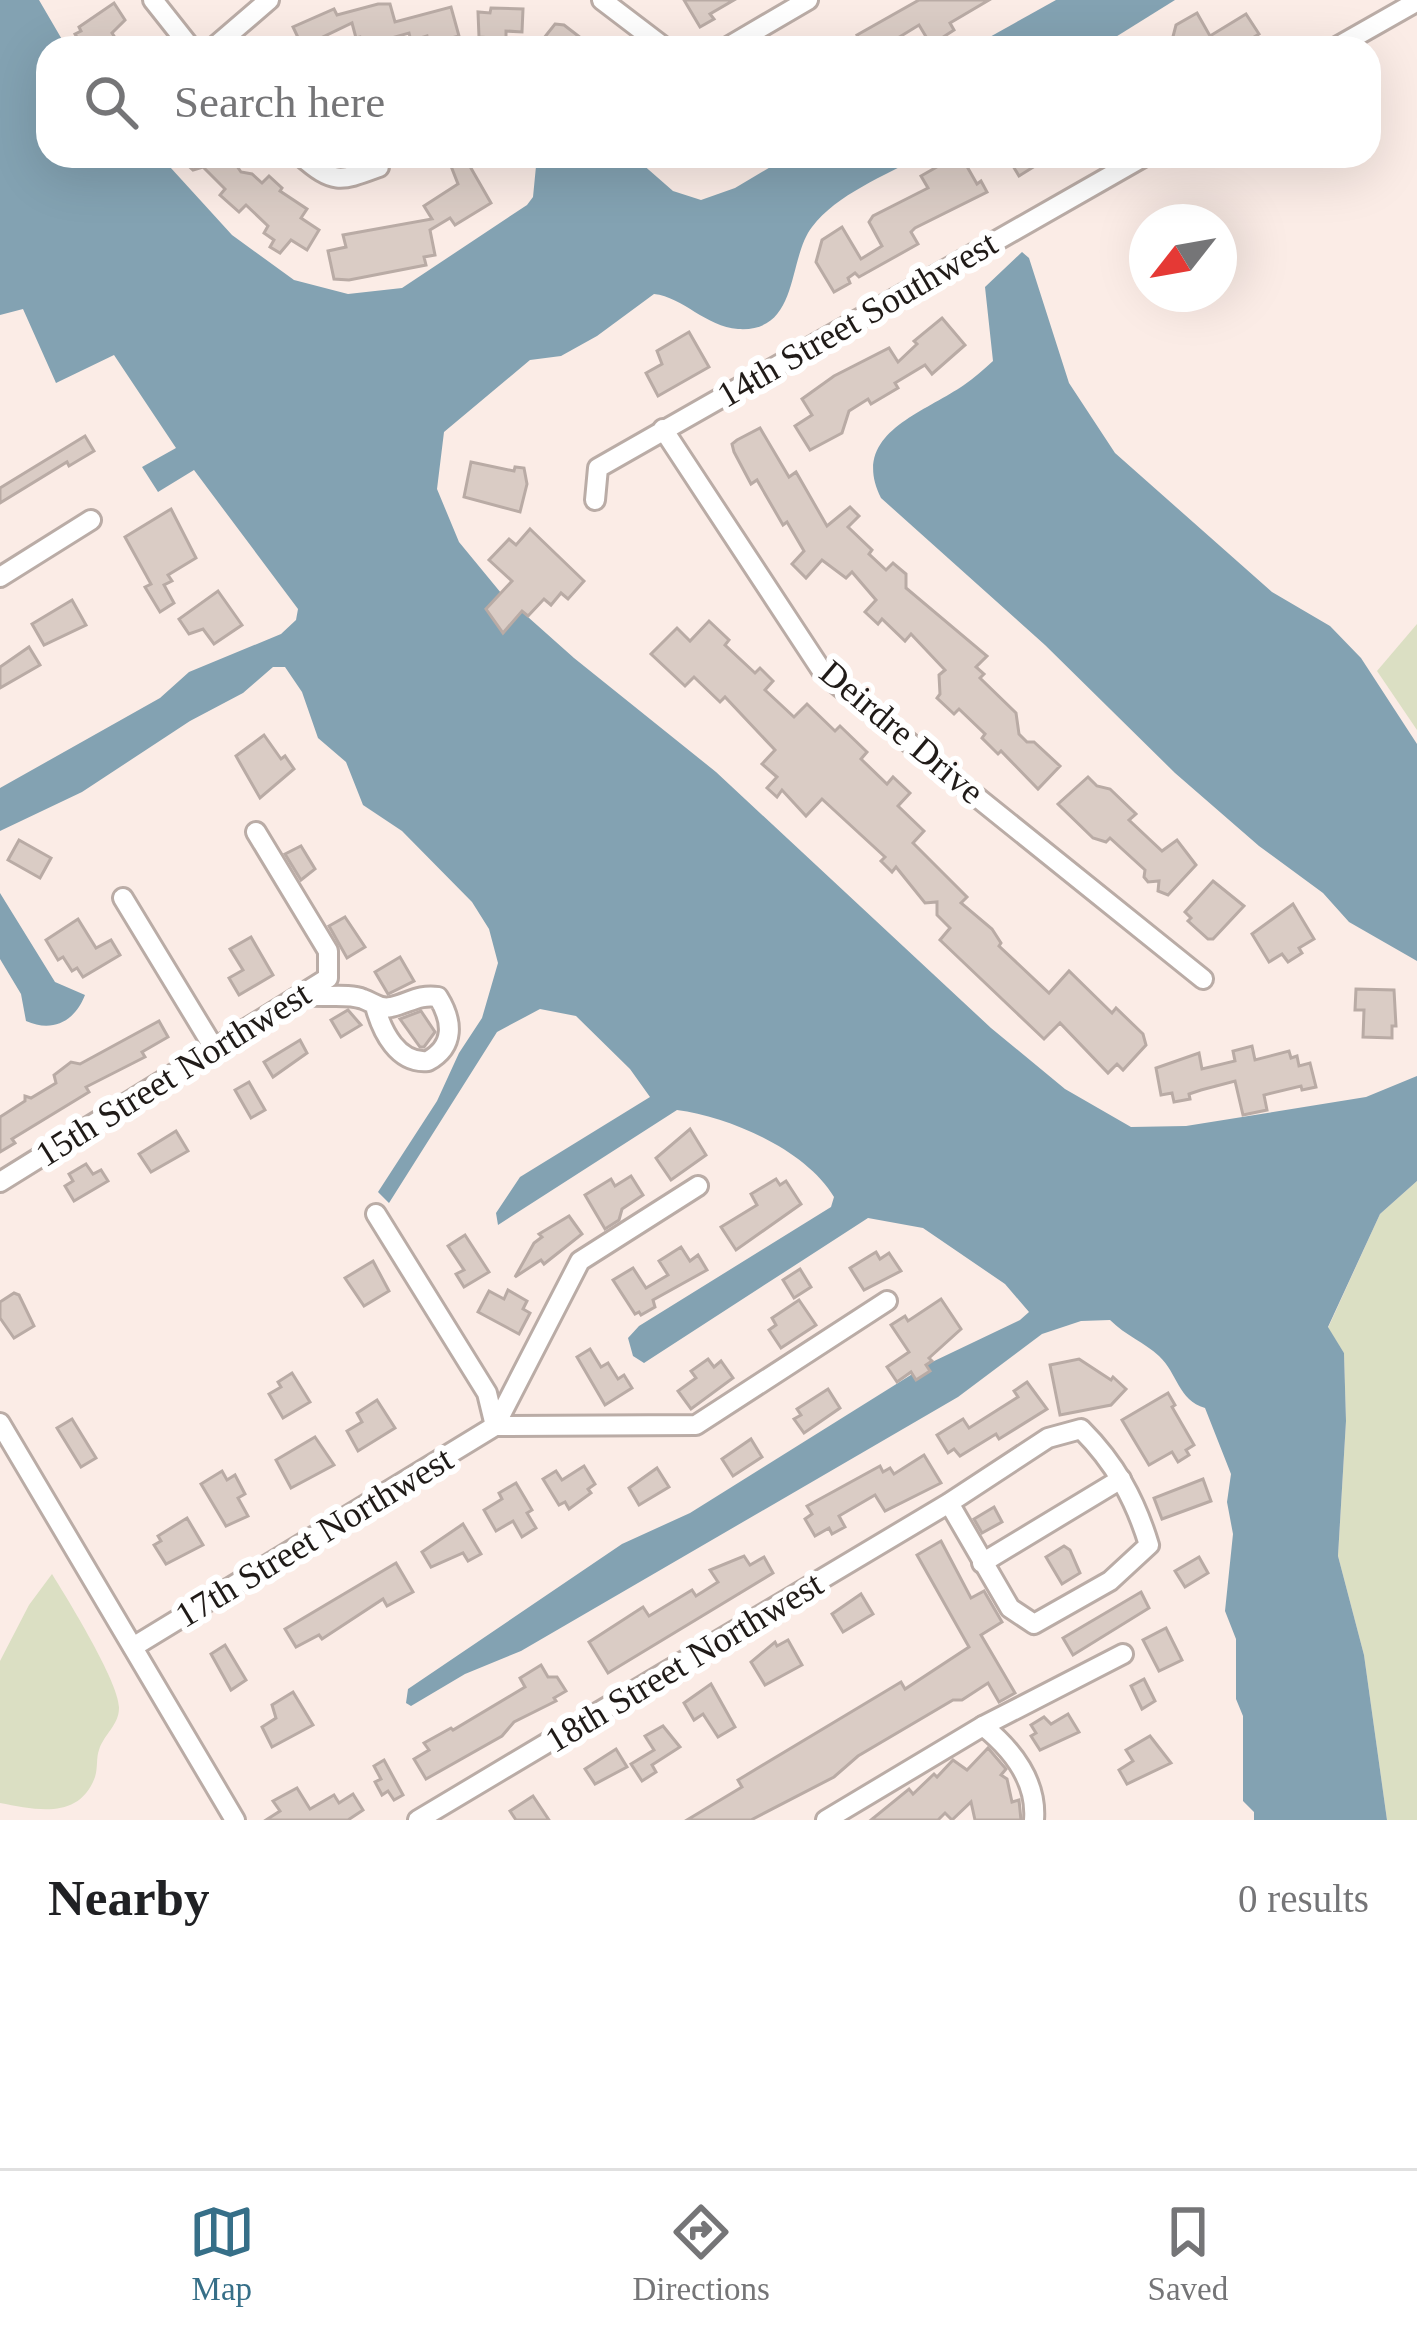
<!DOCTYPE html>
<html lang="en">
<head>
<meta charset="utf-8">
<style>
  :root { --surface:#fff; --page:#f2f2f2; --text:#202124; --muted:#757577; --line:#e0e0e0; --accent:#366f88 }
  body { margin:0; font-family:Georgia,serif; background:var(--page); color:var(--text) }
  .compass { position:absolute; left:1129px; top:204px; width:108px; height:108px; border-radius:50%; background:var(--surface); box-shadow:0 12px 48px #0002; rotate:239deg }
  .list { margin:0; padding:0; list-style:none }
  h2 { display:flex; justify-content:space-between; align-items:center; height:156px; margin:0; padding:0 48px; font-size:51px }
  h2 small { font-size:39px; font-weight:400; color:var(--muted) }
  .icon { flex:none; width:66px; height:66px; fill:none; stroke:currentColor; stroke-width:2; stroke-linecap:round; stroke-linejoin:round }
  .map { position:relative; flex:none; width:1417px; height:1820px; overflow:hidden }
  .search { position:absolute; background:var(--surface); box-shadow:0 12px 48px #0002; left:36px; right:36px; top:36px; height:132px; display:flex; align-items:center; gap:30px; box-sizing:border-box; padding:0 42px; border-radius:36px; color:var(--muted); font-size:45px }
  .sheet { height:348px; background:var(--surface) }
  nav { display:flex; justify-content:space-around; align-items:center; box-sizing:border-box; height:168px; border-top:3px solid var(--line); background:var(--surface); font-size:33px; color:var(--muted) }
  nav a { display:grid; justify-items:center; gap:6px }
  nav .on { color:var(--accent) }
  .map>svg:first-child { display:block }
</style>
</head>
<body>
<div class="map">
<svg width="1417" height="1820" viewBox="0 0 1417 1820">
  <rect width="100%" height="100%" fill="#fbece6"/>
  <g fill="#dbdfc3">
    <path d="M1417,624V730L1377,671Z"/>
    <path d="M1417,1181V1820H1387L1364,1655L1338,1556L1346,1421L1344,1353L1328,1328L1380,1214Z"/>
    <path d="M52,1574C67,1598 120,1684 119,1708C119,1725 104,1734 99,1750C96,1758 98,1768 95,1777C79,1820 37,1810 0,1803V1661L29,1605Z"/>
  </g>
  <g fill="#83a2b2">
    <path d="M0,0H39L67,48H48V156H160L232,235L294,280L348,294L402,288L527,205L533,197L537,156H633L673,191L701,200L735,188L789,156H920C885,176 837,194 812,227C787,259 800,333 738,329C706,327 683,297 654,294L597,336L561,356L530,360L444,432L437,489L459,542L501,593L574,658L716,772L991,1028L1065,1089L1131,1127L1186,1126L1366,1097L1417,1076V1181L1380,1214L1328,1327L1344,1353L1346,1421L1338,1556L1364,1655L1387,1820H1254V1812L1243,1801V1716L1236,1699V1639L1225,1611L1233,1534L1227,1502L1231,1474L1205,1408C1178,1400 1178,1374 1159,1356C1145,1343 1125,1335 1110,1320L1081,1321L1042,1334L958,1397L521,1651L465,1674L411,1706L406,1703L408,1689L622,1544L690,1513L930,1363L1020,1320L1029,1312L1005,1284L923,1228L868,1218L644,1363L633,1356L628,1338L639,1326L831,1207L834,1197C806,1150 730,1117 677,1110L498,1225L496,1213L520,1177L650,1097L630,1069L576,1016L540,1009L497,1032L389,1203L378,1192L437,1101L459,1053L482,1018L498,963L489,929L472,902L402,831L363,805L346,762L318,738L302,692L285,667H273L243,693L190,721L82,792L0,831V788L160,698L189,672L281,634L296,620L298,609L194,470L158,492L142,467L176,448L114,355L56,383L23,309L0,315Z"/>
    <path d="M1056,0H1175L1098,48H970Z"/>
    <path d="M1022,252L1029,258L1069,383L1115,453L1272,592L1330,626L1361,658L1417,744V961L1349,922L1323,893L1259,846L1175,773L1045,645L881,498C849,434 922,414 964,385C974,378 984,369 993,361L985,287Z"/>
    <path d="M0,893L55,982L85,995C75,1021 53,1033 26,1021L21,994L0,959Z"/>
  </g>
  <g fill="#daccc5" stroke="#b9aba5" stroke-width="3">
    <path d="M684,0H734L710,14L714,19L700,27Z"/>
    <path d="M919,0H989L950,23L954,30L931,45L919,25L888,44L890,48H865L857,35Z"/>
    <path d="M114,3L125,20L112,33L122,48H64L78,39L75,34L81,31L79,27Z"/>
    <path d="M378,4H390L395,22L451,7L459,36L429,44L427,36L411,41L409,33L363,46L360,37L356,38L352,23L323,37L326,43L314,48L312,42L302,46L293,27L334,9L337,15Z"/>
    <path d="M491,8L523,9L522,32L506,31V39L479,37L478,12L490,13Z"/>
    <path d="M1197,13L1210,36L1246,14L1259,34L1236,48H1170L1176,25Z"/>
    <path d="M555,24L564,25L594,48H536Z"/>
    <path d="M178,156H230L241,172L252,174L262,183L269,176L282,188L280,191L307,209L301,218L319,230L307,250L291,240L280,253L270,247L274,240L264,233L268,226L246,205L239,212L220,195L225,189L203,167L193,170Z"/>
    <path d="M447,156H464L491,203L455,225L450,218L430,230L435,255L424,257L426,265L349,280L334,279L328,251L346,247L343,235L432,219L424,206L458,184Z"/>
    <path d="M956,156H961L977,184L981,181L987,192L915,228L911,232L918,244L859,277L855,273L848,278L850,283L834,292L816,262L822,240L842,227L861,259L882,246L869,222L873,216L928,188L921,176Z"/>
    <path d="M1007,156H1051L1019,176Z"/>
    <path d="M942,318L965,345L932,374L925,365L895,383L898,388L871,404L868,399L849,411L842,433L810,450L795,426L812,415L802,399L834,376L889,348L898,362L917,344L914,341Z"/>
    <path d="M689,332L709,367L658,396L646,373L662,364L657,351Z"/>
    <path d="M760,428L789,477L796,472L827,526L850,507L859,516L848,527L872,550L869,554L886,570L893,563L906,574V588L987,656L976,667L984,674L980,678L1016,713L1019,734L1027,742H1034L1060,766L1038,789L1001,751L998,754L982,738L985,734L959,709L954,714L937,698L940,694L939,675L945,670L911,634L905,641L882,619L878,624L865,612L876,600L852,572L846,578L822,560L806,578L792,564L804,551L787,522L783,525L757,480L751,484L734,452L732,444L737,440Z"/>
    <path d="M85,436L94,451L69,466L67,462L0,503V488Z"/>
    <path d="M471,462L514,471L515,467L524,468L527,484L520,512L464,497Z"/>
    <path d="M171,509L196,558L168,575L172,581L164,585L174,603L160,612L145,587L151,584L125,537Z"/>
    <path d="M530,529L584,581L568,599L561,593L551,605L544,599L528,616L522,611L503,633L486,609L512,581L489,560L509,539L516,545Z"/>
    <path d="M218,591L242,625L214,644L203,629L189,634L179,619Z"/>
    <path d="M72,600L86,625L44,645L32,624Z"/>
    <path d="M709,621L729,640L725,645L755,673L760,668L773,681L765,690L794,717L807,704L835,731L840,726L867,752L861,759L887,784L893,777L910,793L898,806L924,831L913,843L967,897L961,903L992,929L1001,943L999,946L1049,993L1069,971L1112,1013L1116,1008L1143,1034L1146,1045L1123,1070L1117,1064L1108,1073L1060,1023L1044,1039L940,940L950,928L937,915V902L925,903L896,867L892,872L881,861L885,857L822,799L806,816L782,790L777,797L767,788L777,777L762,764L775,750L725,697L720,702L694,677L685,686L651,654L677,628L690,641Z"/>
    <path d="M29,647L40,665L0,688V667Z"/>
    <path d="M264,735L281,759L285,756L294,769L260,798L236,756Z"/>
    <path d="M1088,777L1097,786L1110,789L1136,814L1129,820L1162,851L1177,840L1196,865L1168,895L1158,891L1159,881L1148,882L1144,877L1145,870L1110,838L1106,842L1093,838L1058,804Z"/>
    <path d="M19,840L51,858L40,878L8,860Z"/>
    <path d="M301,846L315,869L301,880L285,854Z"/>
    <path d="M1213,881L1244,906L1213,939H1208L1188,921L1191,918L1185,912Z"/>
    <path d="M1293,904L1314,939L1299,948L1302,953L1288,962L1282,954L1269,962L1252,934Z"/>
    <path d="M345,917L365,947L347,958L329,926Z"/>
    <path d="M78,919L96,948L111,940L120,955L83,977L77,968L72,971L63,957L58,960L46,940Z"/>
    <path d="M251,937L273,975L239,995L229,978L243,970L230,949Z"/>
    <path d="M400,957L414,981L388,994L375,972Z"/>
    <path d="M1356,989L1394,990L1396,1026H1392V1038L1363,1037L1364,1010H1355Z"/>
    <path d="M348,1010L361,1025L341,1037L331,1020Z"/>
    <path d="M421,1011L435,1032L424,1047H420L400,1019Z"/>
    <path d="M159,1021L168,1037L142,1052L145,1057L86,1087L89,1092L12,1139L15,1143L0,1152V1117L25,1101V1096L31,1098L56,1083L54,1075L71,1062L80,1064Z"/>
    <path d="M300,1040L307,1053L273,1077L264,1062Z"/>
    <path d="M1252,1046L1255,1060L1289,1051L1291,1058L1297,1056L1299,1066L1310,1063L1316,1087L1302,1090L1301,1086L1264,1095L1267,1110L1243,1115L1235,1081L1201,1090L1189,1094L1190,1099L1174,1102L1172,1093L1161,1095L1156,1068L1199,1053L1202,1069L1235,1061L1233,1051Z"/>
    <path d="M249,1082L265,1110L251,1118L235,1090Z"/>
    <path d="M690,1129L706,1155L671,1180L656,1158Z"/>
    <path d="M176,1131L188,1151L151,1172L139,1154Z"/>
    <path d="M86,1164L93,1174L101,1170L108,1181L74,1201L65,1186L73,1181L69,1174Z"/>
    <path d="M631,1176L643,1195L622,1209L619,1220L605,1229L585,1195L611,1179L615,1186Z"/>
    <path d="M776,1179L780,1185L786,1181L801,1204L736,1250L721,1227L757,1205L751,1194Z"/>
    <path d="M569,1216L582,1234L544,1264L541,1260L515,1277L534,1243L542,1237L539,1234Z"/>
    <path d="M465,1235L489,1272L464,1287L456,1274L464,1270L448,1246Z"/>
    <path d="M681,1247L690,1261L698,1255L707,1270L653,1300L655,1307L641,1315L639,1312L635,1314L613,1280L633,1268L646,1288L668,1275L659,1261Z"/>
    <path d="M876,1252L880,1259L889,1253L901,1271L864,1290L850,1268Z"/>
    <path d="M373,1261L389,1291L364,1306L345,1278Z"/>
    <path d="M800,1269L811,1287L794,1298L783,1280Z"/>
    <path d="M508,1290L527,1301L523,1309L530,1313L519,1334L478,1312L489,1291L504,1299Z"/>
    <path d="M14,1293L19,1295L34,1326L14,1338L0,1318V1302Z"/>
    <path d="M941,1299L961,1329L929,1358L932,1361L926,1365L930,1371L916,1380L911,1372L897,1382L887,1367L909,1352L891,1325L905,1316L908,1321Z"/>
    <path d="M799,1300L816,1325L781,1348L769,1330L776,1325L772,1318Z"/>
    <path d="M590,1349L601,1367L608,1363L618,1379L624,1375L632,1388L605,1405L577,1357Z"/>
    <path d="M708,1359L714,1367L721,1361L733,1378L691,1409L678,1391L696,1378L691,1371Z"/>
    <path d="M1079,1359L1111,1380L1113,1377L1126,1389L1111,1405L1060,1415L1050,1365Z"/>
    <path d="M292,1373L310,1402L283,1418L269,1394L281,1387L278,1382Z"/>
    <path d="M1027,1382L1047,1409L999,1439L996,1434L960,1456L954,1449L948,1453L937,1435L963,1419L969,1428L1018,1397L1014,1391Z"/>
    <path d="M828,1389L840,1408L804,1433L794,1419L801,1415L797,1409Z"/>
    <path d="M1168,1393L1175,1405L1172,1407L1194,1445L1186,1450L1189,1455L1178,1462L1172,1452L1149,1465L1122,1420Z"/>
    <path d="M377,1400L395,1428L358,1451L347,1431L362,1422L357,1413Z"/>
    <path d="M72,1419L96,1458L81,1467L57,1428Z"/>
    <path d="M315,1437L334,1465L291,1488L276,1460Z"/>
    <path d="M751,1439L762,1457L733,1476L722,1459Z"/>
    <path d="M924,1455L941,1483L885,1511L875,1495L839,1516L845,1527L832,1534L829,1528L815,1536L805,1519L812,1514L807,1506L880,1466L883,1472L890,1468L894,1474Z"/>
    <path d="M584,1466L595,1484L588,1489L591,1493L569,1509L565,1502L559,1505L543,1479L556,1471L562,1480Z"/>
    <path d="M657,1468L669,1487L639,1505L629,1488Z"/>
    <path d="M222,1471L227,1480L235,1475L245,1494L238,1498L248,1516L226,1526L201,1484Z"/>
    <path d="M1203,1479L1211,1501L1162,1519L1154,1498Z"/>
    <path d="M516,1483L532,1510L527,1513L536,1528L522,1537L513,1521L496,1531L484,1510L502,1499L499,1493Z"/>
    <path d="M994,1507L1002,1522L982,1533L974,1519Z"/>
    <path d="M187,1518L203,1545L166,1564L154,1545L161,1541L158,1536Z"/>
    <path d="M463,1524L481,1554L468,1561L463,1553L431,1567L422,1552Z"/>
    <path d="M941,1541L971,1598L984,1591L1002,1622L981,1635L1015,1693L999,1702L988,1683L962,1700H953L858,1756L834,1777L751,1820H687L742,1787L738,1780L901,1682L905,1689L969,1647L917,1555Z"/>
    <path d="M1064,1546L1070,1550L1080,1573L1062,1584L1046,1557Z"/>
    <path d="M744,1556L750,1565L764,1557L773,1573L608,1673L589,1642L643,1607L649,1616L692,1590L696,1596L718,1582L710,1570Z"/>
    <path d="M1199,1557L1208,1573L1185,1587L1175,1571Z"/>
    <path d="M396,1563L413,1592L387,1606L383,1599L322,1639L319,1635L296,1647L285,1629Z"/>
    <path d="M1141,1592L1149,1608L1073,1655L1063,1638Z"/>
    <path d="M861,1594L873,1614L843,1632L832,1614Z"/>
    <path d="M1166,1628L1182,1660L1159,1671L1143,1640Z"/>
    <path d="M788,1640L802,1665L765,1685L751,1662L775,1642L777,1646Z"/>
    <path d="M225,1645L246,1680L231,1690L211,1654Z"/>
    <path d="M541,1665L548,1677H557L566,1691L554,1698L556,1701L514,1722L502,1736L426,1779L414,1759L429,1750L424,1743L451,1728L453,1730L525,1687L520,1678Z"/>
    <path d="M1144,1679L1155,1701L1142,1709L1131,1686Z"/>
    <path d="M711,1684L735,1727L718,1737L703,1714L694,1720L684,1703Z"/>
    <path d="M293,1692L313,1725L272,1747L262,1727L276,1718L272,1705Z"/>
    <path d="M1068,1714L1079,1732L1040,1750L1031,1736L1036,1733L1031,1725L1044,1717L1051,1724Z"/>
    <path d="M663,1726L680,1747L652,1765L656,1772L642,1781L631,1764L654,1750L645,1736Z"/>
    <path d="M1150,1736L1171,1763L1127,1784L1119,1770L1133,1761L1126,1750Z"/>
    <path d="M988,1748L1006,1769L1001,1775L1007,1779L1012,1802L1019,1800L1021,1820H975L971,1802L952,1820L945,1813L938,1820H871L909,1789L913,1794L934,1774L937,1777L953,1760L967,1770Z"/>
    <path d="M616,1749L627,1767L595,1784L585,1769Z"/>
    <path d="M384,1760L403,1795L394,1800L388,1791L382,1795L375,1782L381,1779L374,1766Z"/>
    <path d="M297,1788L310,1809L334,1795L339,1803L353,1794L363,1810L348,1820H266L280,1811L273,1801Z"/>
    <path d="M533,1796L549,1820H516L510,1811Z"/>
  </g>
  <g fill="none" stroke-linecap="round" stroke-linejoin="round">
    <defs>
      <g id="minor">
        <path d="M153,0L191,48"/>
        <path d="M602,0L665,48"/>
        <path d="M213,48L269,0"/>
        <path d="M726,48L808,0"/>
        <path d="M1335,48L1416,2"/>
        <path d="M301,156C334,185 341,181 379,167"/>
        <path d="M663,429L824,674L1203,979"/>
        <path d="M595,500L598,468L1145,156"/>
        <path d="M0,577L91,520"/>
        <path d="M123,898L214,1048"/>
        <path d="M305,995C323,998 348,993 363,999C374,1003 379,1009 391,1007C409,1003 419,994 438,997C453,1021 455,1046 428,1061C398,1064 382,1032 375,1006"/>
        <path d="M0,1182L328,978V951L256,832"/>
        <path d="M376,1214L487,1393L495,1426"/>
        <path d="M0,1423L235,1820"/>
        <path d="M495,1426L696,1425L887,1301"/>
        <path d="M495,1426L580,1261L698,1186"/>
        <path d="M982,1563L1121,1479"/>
        <path d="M133,1647L495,1426"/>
        <path d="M983,1726C1013,1750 1037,1782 1034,1820"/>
        <path d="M418,1820L949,1503L1048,1438L1081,1429C1115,1463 1135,1499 1149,1545L1110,1581L1034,1624L1010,1608L949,1503"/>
        <path d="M826,1820L983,1726L1123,1654"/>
      </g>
    </defs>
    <use href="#minor" stroke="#baaca6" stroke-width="24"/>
    <use href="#minor" stroke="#fff" stroke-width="18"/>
  </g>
  <g text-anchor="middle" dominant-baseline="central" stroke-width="12" stroke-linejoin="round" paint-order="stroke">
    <g font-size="36" fill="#201b18" stroke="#fff">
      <text transform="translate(857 319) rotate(-30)">14th Street Southwest</text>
      <text transform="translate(902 732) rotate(40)">Deirdre Drive</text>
      <text transform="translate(173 1074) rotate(-32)">15th Street Northwest</text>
      <text transform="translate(314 1537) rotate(-31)">17th Street Northwest</text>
      <text transform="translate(684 1662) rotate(-31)">18th Street Northwest</text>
    </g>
  </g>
</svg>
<svg class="compass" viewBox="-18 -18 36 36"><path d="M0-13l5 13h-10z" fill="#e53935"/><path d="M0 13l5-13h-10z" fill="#757577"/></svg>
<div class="search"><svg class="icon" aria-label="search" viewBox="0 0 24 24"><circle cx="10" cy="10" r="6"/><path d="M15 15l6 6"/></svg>Search here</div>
</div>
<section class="sheet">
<h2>Nearby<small>0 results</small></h2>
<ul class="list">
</ul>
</section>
<nav>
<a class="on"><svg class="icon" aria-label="map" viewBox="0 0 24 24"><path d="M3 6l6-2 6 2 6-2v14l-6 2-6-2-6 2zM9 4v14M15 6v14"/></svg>Map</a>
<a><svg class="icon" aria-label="directions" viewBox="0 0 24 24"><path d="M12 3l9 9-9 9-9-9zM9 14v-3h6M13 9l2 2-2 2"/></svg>Directions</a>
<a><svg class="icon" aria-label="saved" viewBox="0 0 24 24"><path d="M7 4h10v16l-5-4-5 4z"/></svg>Saved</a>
</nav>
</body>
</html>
